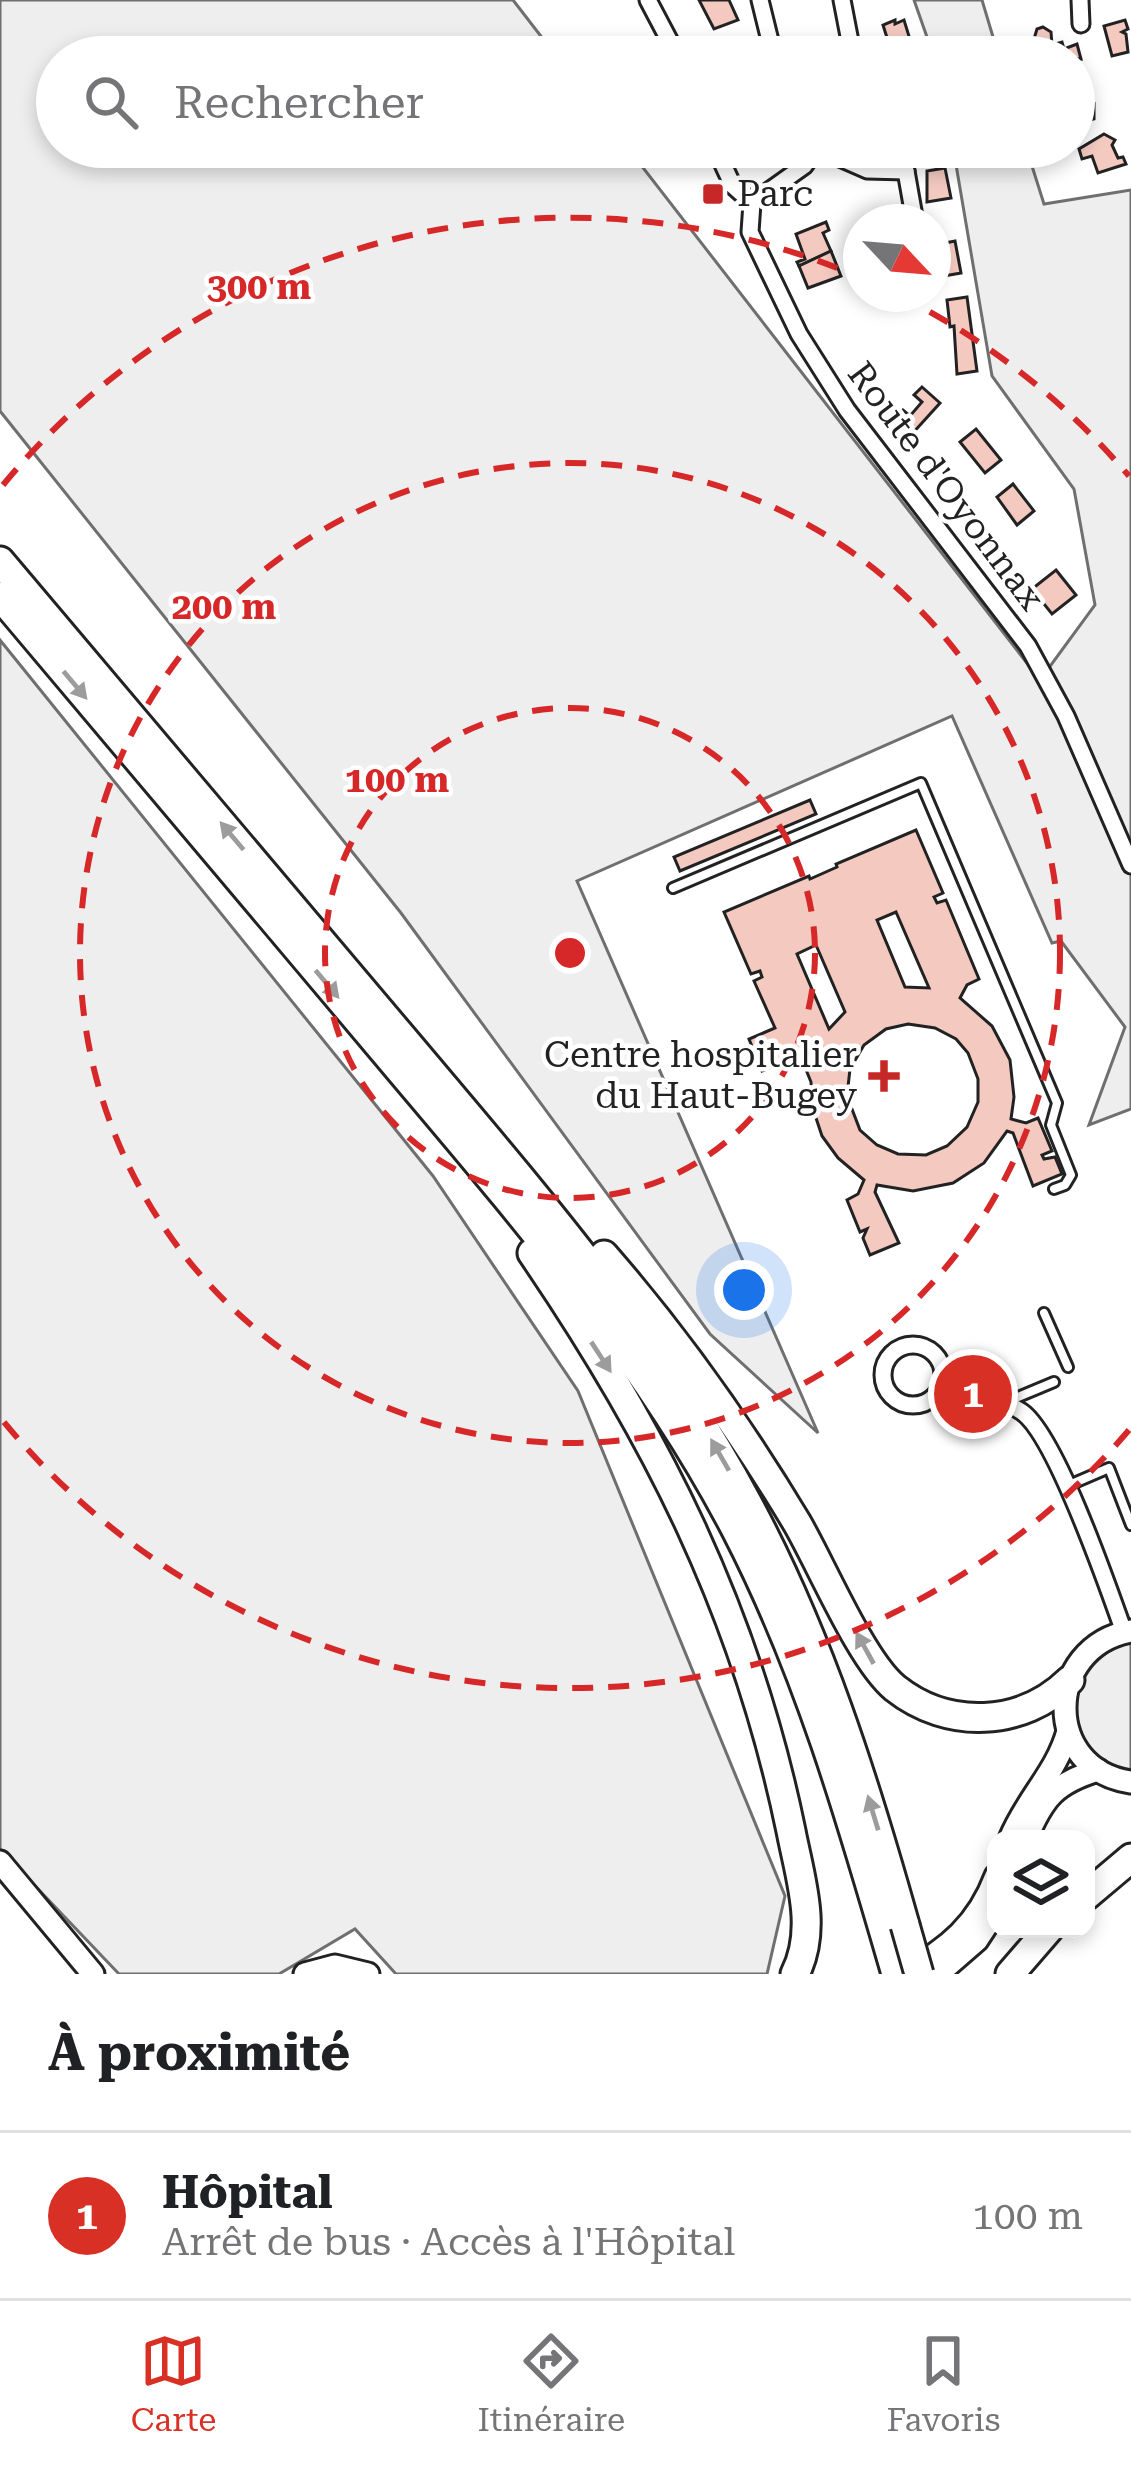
<!DOCTYPE html>
<html lang="fr">
<head>
<meta charset="utf-8">
<style>
  :root { --surface:#fff; --page:#f2f2f2; --text:#202124; --muted:#757577; --line:#e0e0e0; --accent:#d93025 }
  body { margin:0; font-family:"Roboto Serif",serif; background:var(--page); color:var(--text) }
  .controls { position:absolute; right:36px; bottom:36px; display:grid; overflow:hidden; border-radius:24px; box-shadow:0 6px 18px #0003 }
  .controls button { width:108px; height:108px; display:grid; place-items:center; padding:0; border:0; border-bottom:3px solid var(--line); background:var(--surface); color:var(--text); font:60px sans-serif }
  .compass { position:absolute; left:843px; top:204px; width:108px; height:108px; border-radius:50%; background:var(--surface); box-shadow:0 6px 18px #0003; rotate:116deg }
  .you { position:absolute; left:744px; top:1290px; width:42px; height:42px; margin:-30px; border:9px solid #fff; border-radius:50%; background:#1a73e8; box-shadow:0 0 0 18px #1a73e833 }
  .badge { display:grid; place-items:center; width:78px; height:78px; border-radius:50%; background:var(--accent); color:#fff; font-size:39px; font-weight:700 }
  .pin { position:absolute; translate:-50% -50%; border:6px solid #fff; box-shadow:0 3px 12px #0006 }
  .list { margin:0; padding:0; list-style:none }
  h2 { display:flex; justify-content:space-between; align-items:center; height:156px; margin:0; padding:0 48px; font-size:51px }
  h2 small { font-size:39px; font-weight:400; color:var(--muted) }
  .list li { display:grid; grid-template-columns:78px 1fr auto; gap:36px; align-items:center; box-sizing:border-box; height:168px; padding:0 48px; border-top:3px solid var(--line) }
  .list b { display:block; font-size:45px; white-space:nowrap }
  .list p { margin:0; font-size:39px; white-space:nowrap; color:var(--muted) }
  .list em { font-size:39px; font-style:normal; color:var(--muted) }
  .icon { flex:none; width:66px; height:66px; fill:none; stroke:currentColor; stroke-width:2; stroke-linecap:round; stroke-linejoin:round }
  .map { position:relative; flex:none; width:1131px; height:1974px; overflow:hidden }
  .search { position:absolute; background:var(--surface); box-shadow:0 6px 18px #0003; left:36px; right:36px; top:36px; height:132px; display:flex; align-items:center; gap:30px; box-sizing:border-box; padding:0 42px; border-radius:66px; color:var(--muted); font-size:45px }
  .sheet { height:324px; background:var(--surface) }
  nav { display:flex; justify-content:space-around; align-items:center; box-sizing:border-box; height:168px; border-top:3px solid var(--line); background:var(--surface); font-size:33px; color:var(--muted) }
  nav a { display:grid; justify-items:center; gap:6px }
  nav .on { color:var(--accent) }
  .map>svg:first-child { display:block }
</style>
</head>
<body>
<div class="map">
<svg width="1131" height="1974" viewBox="0 0 1131 1974">
  <rect width="100%" height="100%" fill="#fff"/>
  <g fill="#eee" stroke="#6f6f6f" stroke-width="3">
    <path d="M0,0H513L557,57H57V147H627L1040,680L1095,605L1074,489L992,376L953,147H1026L1044,204L1131,190V1109L1089,1125L1125,1027L1061,941L1052,943L952,716L577,881L818,1433L710,1334L401,913L0,411Z"/>
    <path d="M914,0H982L999,57H934Z"/>
    <path d="M0,640L433,1176L578,1391L785,1896L767,1974H396L355,1929L279,1974H119L0,1849Z"/>
    <path d="M1131,1641V1772C1054,1757 1058,1665 1131,1641Z"/>
  </g>
  <g fill="#f3c9c0" stroke="#222" stroke-width="3" fill-rule="evenodd">
    <path d="M699,0H729L738,20L714,29Z"/>
    <path d="M895,20V24L904,20L912,46L900,50L902,57H884L881,50L889,44L883,25Z"/>
    <path d="M1125,20L1128,29L1122,32L1126,34L1128,52L1112,56L1104,26Z"/>
    <path d="M1043,27L1051,32L1052,45L1062,42L1064,49L1077,44L1081,59L1026,54L1022,42L1034,39L1037,29Z"/>
    <path d="M1079,85L1086,106L1094,104V119L1074,125V87Z"/>
    <path d="M1104,134L1115,140L1112,145L1118,158L1123,157L1126,164L1098,173L1092,156L1082,159L1079,149Z"/>
    <path d="M945,168L951,198L927,202V171Z"/>
    <path d="M826,222L829,230L823,233L831,251L799,266L797,262L805,259L796,234Z"/>
    <path d="M955,241L961,273L938,277L935,245Z"/>
    <path d="M831,251L841,276L808,288L799,266Z"/>
    <path d="M967,297L977,371L957,374L954,326L950,327L947,300Z"/>
    <path d="M922,387L940,403L912,434L895,419L903,410L910,416L922,402L914,395Z"/>
    <path d="M976,429L1001,460L985,473L960,442Z"/>
    <path d="M1013,484L1034,511L1017,525L997,497Z"/>
    <path d="M1056,570L1076,595L1052,614L1032,589Z"/>
    <path d="M810,800L816,814L680,871L674,857Z"/>
    <path d="M916,830L943,893L934,897L937,903L946,900L979,979L967,985L960,998L992,1026L1010,1060L1014,1097L1011,1119L1026,1123L1038,1118L1052,1151L1042,1155L1044,1159L1055,1157L1062,1174L1033,1186L1013,1133L1007,1131L984,1163L953,1183L913,1191L877,1185L875,1192L899,1243L870,1255L863,1238L867,1229L860,1232L847,1200L858,1194L864,1180L838,1158L822,1136L812,1106L811,1082L800,1055L762,1071L749,1039L775,1028L754,981L762,977L760,971L751,974L724,912L809,876L810,879L837,867L836,864ZM896,912L929,988L905,987L877,920ZM816,945L845,1012L829,1029L797,954ZM908,1024L935,1028L956,1039L968,1053L978,1079V1102L967,1127L947,1146L926,1155L898,1154L877,1145L860,1130L847,1096L850,1069L864,1045L886,1029Z"/>
  </g>
  <g fill="none" stroke-linecap="round" stroke-linejoin="round">
    <defs>
      <g id="lane">
        <path d="M673,888L921,783L1057,1103L1051,1125L1071,1175L1065,1185L1054,1189"/>
        <path d="M1044,1313L1068,1367"/>
        <path d="M1006,1402L1054,1382"/>
        <path d="M1067,1486L1109,1468L1131,1525"/>
      </g>
      <g id="street">
        <path d="M648,0L678,57"/>
        <path d="M760,0L774,57"/>
        <path d="M842,0L853,57"/>
        <path d="M1080,0L1081,24"/>
        <path d="M715,147L733,186L752,203L750,232L799,334L847,410L1028,646L1066,716L1131,865"/>
        <path d="M819,149L867,170L906,171L899,147"/>
        <path d="M906,171L915,222"/>
        <path d="M752,203L804,166L818,147"/>
        <circle cx="913" cy="1375" r="30"/>
        <path d="M941,1386C968,1392 999,1396 1022,1412C1056,1436 1108,1587 1124,1632"/>
      </g>
      <g id="secondary">
        <path d="M1131,1631C1043,1647 1043,1770 1131,1782"/>
        <path d="M1010,1839C1026,1799 1057,1772 1068,1731"/>
        <path d="M1026,1839C1043,1798 1055,1783 1098,1770"/>
        <path d="M0,1862L93,1974"/>
        <path d="M904,1973C948,1949 978,1924 996,1876"/>
        <path d="M305,1974L335,1966L368,1974"/>
        <path d="M938,1974L977,1940L996,1911"/>
      </g>
      <g id="highway">
        <path d="M0,561C136,722 273,883 409,1045C531,1190 657,1334 747,1502C819,1636 864,1779 905,1925"/>
        <path d="M0,596C129,749 258,902 387,1055C514,1206 644,1354 736,1530C809,1671 852,1822 896,1974"/>
        <path d="M532,1253C657,1436 746,1612 791,1831C800,1878 818,1929 795,1974"/>
        <path d="M604,1255C677,1339 740,1428 797,1523C822,1566 861,1660 895,1688C948,1730 1022,1727 1070,1680"/>
        <path d="M1086,1896L1131,1858"/>
        <path d="M1010,1974L1049,1929"/>
      </g>
    </defs>
    <use href="#lane" stroke="#222" stroke-width="14"/>
    <use href="#street" stroke="#222" stroke-width="21"/>
    <use href="#secondary" stroke="#222" stroke-width="27"/>
    <use href="#highway" stroke="#222" stroke-width="33"/>
    <use href="#lane" stroke="#fff" stroke-width="8"/>
    <use href="#street" stroke="#fff" stroke-width="15"/>
    <use href="#secondary" stroke="#fff" stroke-width="21"/>
    <use href="#highway" stroke="#fff" stroke-width="27"/>
    <defs>
      <path id="highway-bridge" d="M905,1925L919,1974"/>
    </defs>
    <use href="#highway-bridge" stroke="#222" stroke-width="33" stroke-linecap="butt"/>
    <use href="#highway-bridge" stroke="#fff" stroke-width="27"/>
  </g>
  <defs><path id="oneway-solid" d="M-6-.8H1V-3.2L6.5 0L1 3.2V.8H-6Z" transform="scale(3)"/></defs>
  <g fill="#9c9c9c">
    <use href="#oneway-solid" transform="translate(75 685) rotate(50)"/>
    <use href="#oneway-solid" transform="translate(232 836) rotate(-130)"/>
    <use href="#oneway-solid" transform="translate(327 984) rotate(50)"/>
    <use href="#oneway-solid" transform="translate(601 1357) rotate(57)"/>
    <use href="#oneway-solid" transform="translate(720 1455) rotate(-120)"/>
    <use href="#oneway-solid" transform="translate(865 1648) rotate(-119)"/>
    <use href="#oneway-solid" transform="translate(873 1813) rotate(-107)"/>
  </g>
  <g fill="none" stroke="#d62828" stroke-width="6" stroke-dasharray="21 15">
    <circle cx="570" cy="953" r="245"/>
    <circle cx="570" cy="953" r="490"/>
    <path d="M1129 1430A735 735 0 0 1 3 1421M3 485A735 735 0 0 1 857 276M898 295A735 735 0 0 1 1129 476"/>
  </g>
  <g fill="#c62828" stroke="#fff" stroke-width="4.5">
    <rect x="701" y="182" width="24" height="24" rx="6"/>
    <path d="M878 1058h12v12h12v12h-12v12h-12v-12h-12v-12h12z"/>
  </g>
  <g text-anchor="middle" dominant-baseline="central" stroke-width="9" stroke-linejoin="round" paint-order="stroke">
    <g font-size="36" fill="#222" stroke="#fff" text-anchor="start">
      <text x="737" y="194">Parc</text>
      <text x="857" y="1055" text-anchor="end">Centre hospitalier<tspan x="857" dy="41">du Haut-Bugey</tspan></text>
    </g>
    <g font-size="36" fill="#222" stroke="#fff">
      <text transform="translate(946 486) rotate(53)">Route d'Oyonnax</text>
    </g>
  </g>
  <circle cx="570" cy="953" r="18" fill="#d62828" stroke="#fff" stroke-width="6"/>
  <g font-size="36" text-anchor="middle" font-weight="bold" fill="#d62828" stroke="#fff" stroke-width="9" stroke-linejoin="round" paint-order="stroke">
    <text x="259" y="299">300 m</text>
    <text x="224" y="619">200 m</text>
    <text x="397" y="792">100 m</text>
  </g>
</svg>
<div class="controls">
<button><svg class="icon" aria-label="layers" viewBox="0 0 24 24"><path d="M12 4l9 5-9 5-9-5zM3 14l9 5 9-5"/></svg></button>
</div>
<svg class="compass" viewBox="-18 -18 36 36"><path d="M0-13l5 13h-10z" fill="#e53935"/><path d="M0 13l5-13h-10z" fill="#757577"/></svg>
<div class="you"></div>
<div class="pin badge" style="left:973px;top:1394px">1</div>
<div class="search"><svg class="icon" aria-label="search" viewBox="0 0 24 24"><circle cx="10" cy="10" r="6"/><path d="M15 15l6 6"/></svg>Rechercher</div>
</div>
<section class="sheet">
<h2>À proximité<small></small></h2>
<ul class="list">
<li><span class="badge">1</span><div><b>Hôpital</b><p>Arrêt de bus · Accès à l'Hôpital</p></div><em>100 m</em></li>
</ul>
</section>
<nav>
<a class="on"><svg class="icon" aria-label="map" viewBox="0 0 24 24"><path d="M3 6l6-2 6 2 6-2v14l-6 2-6-2-6 2zM9 4v14M15 6v14"/></svg>Carte</a>
<a><svg class="icon" aria-label="directions" viewBox="0 0 24 24"><path d="M12 3l9 9-9 9-9-9zM9 14v-3h6M13 9l2 2-2 2"/></svg>Itinéraire</a>
<a><svg class="icon" aria-label="saved" viewBox="0 0 24 24"><path d="M7 4h10v16l-5-4-5 4z"/></svg>Favoris</a>
</nav>
</body>
</html>
